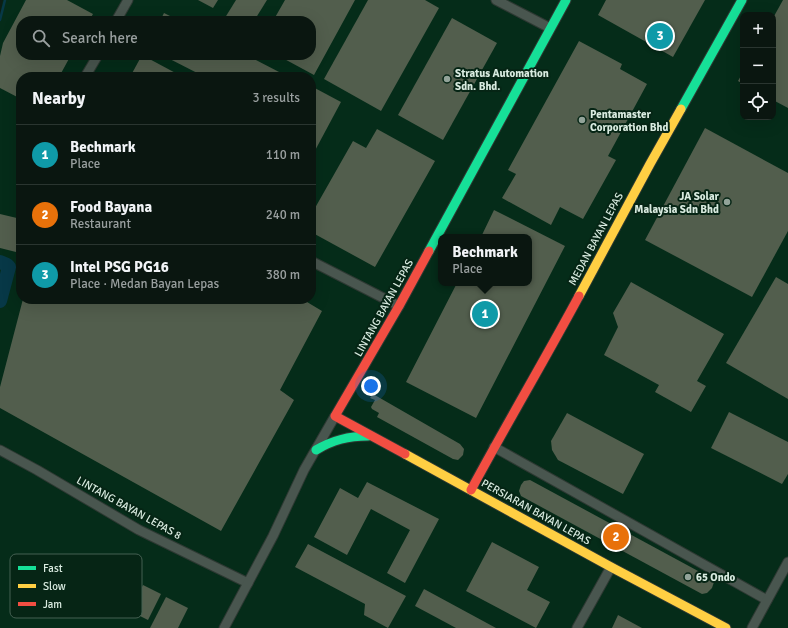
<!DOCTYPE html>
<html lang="en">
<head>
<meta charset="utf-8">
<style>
  :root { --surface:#0a1610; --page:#18231e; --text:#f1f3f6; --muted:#999f9f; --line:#2a3530; --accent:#db2777 }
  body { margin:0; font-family:Signika,sans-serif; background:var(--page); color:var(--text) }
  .controls { position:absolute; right:12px; top:12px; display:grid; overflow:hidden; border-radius:8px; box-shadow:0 4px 16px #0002 }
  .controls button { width:36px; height:36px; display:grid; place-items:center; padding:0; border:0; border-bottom:1px solid var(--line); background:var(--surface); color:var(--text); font:20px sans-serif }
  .you { position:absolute; left:371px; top:386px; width:14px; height:14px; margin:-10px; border:3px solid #fff; border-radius:50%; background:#1a73e8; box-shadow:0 0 0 6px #1a73e833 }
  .badge { display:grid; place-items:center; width:26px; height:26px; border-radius:50%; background:var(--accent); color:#fff; font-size:13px; font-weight:700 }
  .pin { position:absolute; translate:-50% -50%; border:2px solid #fff; box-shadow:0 1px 4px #0006 }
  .popup { position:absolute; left:438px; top:234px; width:94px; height:52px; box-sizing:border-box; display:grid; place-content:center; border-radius:8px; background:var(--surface); filter:drop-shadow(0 1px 3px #0005); font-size:13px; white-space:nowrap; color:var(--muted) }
  .popup b { font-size:15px; color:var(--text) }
  .popup::after { content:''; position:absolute; left:50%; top:100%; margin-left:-8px; border:8px solid transparent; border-top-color:var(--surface) }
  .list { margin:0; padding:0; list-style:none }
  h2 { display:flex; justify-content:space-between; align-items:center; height:52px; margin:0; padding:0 16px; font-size:17px }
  h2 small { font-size:13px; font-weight:400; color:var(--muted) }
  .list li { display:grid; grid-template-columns:26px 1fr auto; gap:12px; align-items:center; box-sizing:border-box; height:60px; padding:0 16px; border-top:1px solid var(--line) }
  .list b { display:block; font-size:15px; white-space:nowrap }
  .list p { margin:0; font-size:13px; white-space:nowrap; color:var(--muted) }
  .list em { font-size:13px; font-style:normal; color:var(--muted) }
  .icon { flex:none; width:22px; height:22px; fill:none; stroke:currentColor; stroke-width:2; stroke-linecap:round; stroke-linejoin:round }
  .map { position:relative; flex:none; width:788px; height:628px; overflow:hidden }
  .search { position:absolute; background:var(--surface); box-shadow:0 4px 16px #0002; left:16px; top:16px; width:300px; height:44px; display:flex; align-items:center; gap:10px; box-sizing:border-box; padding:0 14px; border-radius:16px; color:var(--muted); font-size:15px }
  .panel { position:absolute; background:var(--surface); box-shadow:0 4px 16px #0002; left:16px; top:72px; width:300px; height:232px; border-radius:16px }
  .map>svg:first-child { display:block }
</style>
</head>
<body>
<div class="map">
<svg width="788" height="628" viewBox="0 0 788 628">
  <rect width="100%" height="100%" fill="#0d1e15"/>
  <path fill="#052c19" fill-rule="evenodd" d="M3,0H788V628H0V15ZM743,15H773V117H743ZM21,21H311V55H21ZM21,77H311V299H21ZM441,237H529V283H441Z"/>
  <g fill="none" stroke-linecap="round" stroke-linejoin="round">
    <path stroke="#073847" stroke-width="2.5" d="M0,20L5,0"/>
    <path stroke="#073847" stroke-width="14" d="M0,262L7,265L9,267L0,301"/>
  </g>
  <g fill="#525e4d">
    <path d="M26,0H67L93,14L89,21H21V55H71L59,77H21V99L0,88V56L3,43Z"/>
    <path d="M198,0H218L213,8Z"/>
    <path d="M236,0H267L254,21H223Z"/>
    <path d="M285,0H355L314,75L277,55H311V21H273Z"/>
    <path d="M368,0H425L439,8L381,111L324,79Z"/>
    <path d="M606,0H705L673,57L598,15Z"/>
    <path d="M783,0H788V108L773,100V18Z"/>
    <path d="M164,13L180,21H160Z"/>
    <path d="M452,18L497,43L443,140L398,115Z"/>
    <path d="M579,41L622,64L620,69L647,84L608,156L616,160L583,219L560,207L551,225L502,198L516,174L508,170Z"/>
    <path d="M142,55L183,77H130Z"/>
    <path d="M162,55H246L281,73L278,77H205Z"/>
    <path d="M743,72V84L738,81Z"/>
    <path d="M311,86L341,102L311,158Z"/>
    <path d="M705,128L788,173V231L752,297L645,240Z"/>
    <path d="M377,129L435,161L375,267L311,232V215L353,141L366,148Z"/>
    <path d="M494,210L565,246L476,418L406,382L457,283H529V237H481Z"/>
    <path d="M0,214L21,219V233L16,252L0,248Z"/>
    <path d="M776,277L788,284V399L726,363Z"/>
    <path d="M631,282L724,334L697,381L706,386L691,412L655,392L659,385L604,355L618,327L613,313Z"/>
    <path d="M23,299H302L322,311L280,390L294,400L221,531L0,408V387Z"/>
    <path d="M373,394L460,444L464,449L463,455L458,460L453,459L377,417L379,413L372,409L371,407L375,400L370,398Z"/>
    <path d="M729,412L788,442V474L782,484L711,448Z"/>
    <path d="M567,413L644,454L623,494L558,460L552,450L551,441Z"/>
    <path d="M530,480L711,578L714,582L712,588L707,593L702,594L521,496L519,491L521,485L524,481Z"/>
    <path d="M367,482L439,519L405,583L387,573L410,530L371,509L347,555L314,537L340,488L358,498Z"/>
    <path d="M492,542L539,567L527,590L550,602L536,628L466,591Z"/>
    <path d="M308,544L406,596L388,628L364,615L365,604L295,567Z"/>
    <path d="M143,585L161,594L148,620L130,611Z"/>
    <path d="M424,589L496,628H456L415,606Z"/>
    <path d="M166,597L188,608L178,628H150Z"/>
    <path d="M618,615L642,628H612Z"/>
  </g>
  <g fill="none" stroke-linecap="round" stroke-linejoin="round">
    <defs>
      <g id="street">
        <path d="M496,0L550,28"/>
        <path d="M116,21L128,0"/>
        <path d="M85,77L98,55"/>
        <path d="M311,261L399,306"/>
        <path d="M494,447L767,600"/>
        <path d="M0,450L37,470L139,530L248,583"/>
        <path d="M224,628L273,536L304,470L335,416"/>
        <path d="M577,628L611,567"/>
        <path d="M752,628L788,562"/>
      </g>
      <g id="fast">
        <path d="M681,109L742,0"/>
        <path d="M429,251L566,0"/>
        <path d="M316,450C333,440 348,436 368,436"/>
      </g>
      <g id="slow">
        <path d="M579,296L650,164L681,109"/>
        <path d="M405,454L611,567L726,628"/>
      </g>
      <g id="jam">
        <path d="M405,454L335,416L399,306L429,251"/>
        <path d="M471,490C506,425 544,361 579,296"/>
      </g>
    </defs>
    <use href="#street" stroke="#2e3933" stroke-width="11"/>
    <use href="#fast" stroke="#2e3933" stroke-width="11"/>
    <use href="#slow" stroke="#2e3933" stroke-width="11"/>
    <use href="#jam" stroke="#2e3933" stroke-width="11"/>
    <use href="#street" stroke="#49564f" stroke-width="9"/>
    <use href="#fast" stroke="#16e098" stroke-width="9"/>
    <use href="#slow" stroke="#ffcf43" stroke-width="9"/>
    <use href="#jam" stroke="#f24e42" stroke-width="9"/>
  </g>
  <g fill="#92a399" stroke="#062515" stroke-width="1.5">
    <circle cx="447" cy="79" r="4"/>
    <circle cx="582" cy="120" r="4"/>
    <circle cx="727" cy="202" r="4"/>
    <circle cx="688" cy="577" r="4"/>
  </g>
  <g text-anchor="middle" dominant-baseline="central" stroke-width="4" stroke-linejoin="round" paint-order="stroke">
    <g font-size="11" font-weight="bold" fill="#d9ebe0" stroke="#062515" text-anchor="start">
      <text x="455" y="73">Stratus Automation<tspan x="455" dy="13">Sdn. Bhd.</tspan></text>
      <text x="590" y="114">Pentamaster<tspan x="590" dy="13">Corporation Bhd</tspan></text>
      <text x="719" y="196" text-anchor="end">JA Solar<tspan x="719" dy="13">Malaysia Sdn Bhd</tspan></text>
      <text x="696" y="577">65 Ondo</text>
    </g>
    <g font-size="11" fill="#d9ebe0" stroke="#062515">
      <text transform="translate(596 239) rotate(-62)">MEDAN BAYAN LEPAS</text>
      <text transform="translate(384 308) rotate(-61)">LINTANG BAYAN LEPAS</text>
      <text transform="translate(129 508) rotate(29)">LINTANG BAYAN LEPAS 8</text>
      <text transform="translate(536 512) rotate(29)">PERSIARAN BAYAN LEPAS</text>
    </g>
  </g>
  <rect x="10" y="554" width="132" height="64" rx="6" fill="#062515" stroke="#456052" stroke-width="1"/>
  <rect x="18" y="566" width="18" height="4" fill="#16e098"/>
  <rect x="18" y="584" width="18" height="4" fill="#ffcf43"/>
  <rect x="18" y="602" width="18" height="4" fill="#f24e42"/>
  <g font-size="11" fill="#d9ebe0">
    <text x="43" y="572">Fast</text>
    <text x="43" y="590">Slow</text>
    <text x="43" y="608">Jam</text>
  </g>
</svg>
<div class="controls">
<button>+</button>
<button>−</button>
<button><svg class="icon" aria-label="locate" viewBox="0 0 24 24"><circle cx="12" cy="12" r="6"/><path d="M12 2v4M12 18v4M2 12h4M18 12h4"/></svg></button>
</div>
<div class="you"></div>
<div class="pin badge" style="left:485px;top:314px;background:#0f9aa8">1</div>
<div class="popup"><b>Bechmark</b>Place</div>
<div class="pin badge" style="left:616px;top:537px;background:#e8710a">2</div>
<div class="pin badge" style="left:660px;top:36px;background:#0f9aa8">3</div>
<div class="search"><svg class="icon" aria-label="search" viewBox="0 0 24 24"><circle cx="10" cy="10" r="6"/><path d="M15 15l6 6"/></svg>Search here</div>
<section class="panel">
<h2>Nearby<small>3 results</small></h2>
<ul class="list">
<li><span class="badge" style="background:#0f9aa8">1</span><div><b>Bechmark</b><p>Place</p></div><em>110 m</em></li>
<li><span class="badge" style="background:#e8710a">2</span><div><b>Food Bayana</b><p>Restaurant</p></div><em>240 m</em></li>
<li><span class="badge" style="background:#0f9aa8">3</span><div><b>Intel PSG PG16</b><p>Place · Medan Bayan Lepas</p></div><em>380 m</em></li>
</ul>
</section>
</div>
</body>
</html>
